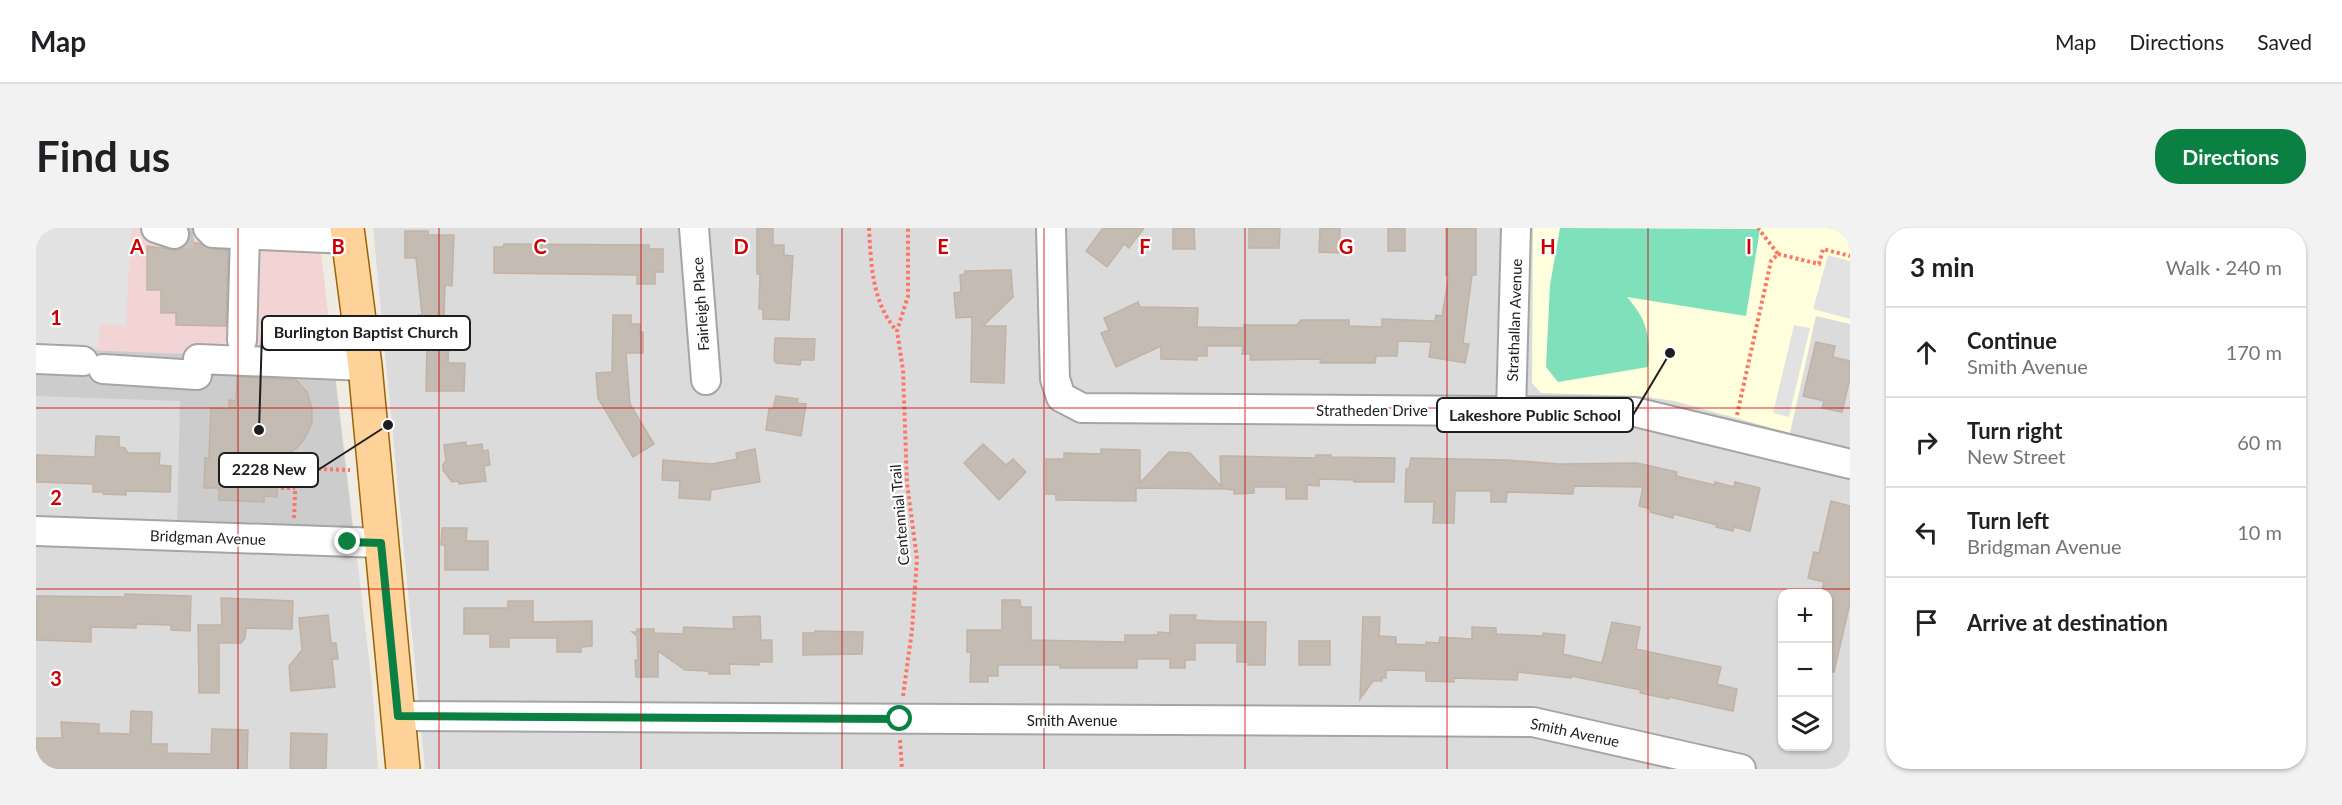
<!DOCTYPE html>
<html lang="en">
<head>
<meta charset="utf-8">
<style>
  :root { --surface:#fff; --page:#f2f2f2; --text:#202124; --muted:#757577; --line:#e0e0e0; --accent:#0b8043 }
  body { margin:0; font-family:Lato,sans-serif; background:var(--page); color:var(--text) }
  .controls { position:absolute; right:18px; bottom:18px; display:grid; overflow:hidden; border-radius:12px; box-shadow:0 2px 4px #0004 }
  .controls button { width:54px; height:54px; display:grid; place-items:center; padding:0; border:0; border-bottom:2px solid var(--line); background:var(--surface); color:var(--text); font:30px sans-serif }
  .stop { position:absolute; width:18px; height:18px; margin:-14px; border:4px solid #0b8043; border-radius:50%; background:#fff }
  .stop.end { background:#0b8043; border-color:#fff; box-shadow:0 2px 6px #0008 }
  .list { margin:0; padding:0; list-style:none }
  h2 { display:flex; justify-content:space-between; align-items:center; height:78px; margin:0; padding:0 24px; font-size:26px }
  h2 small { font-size:20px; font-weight:400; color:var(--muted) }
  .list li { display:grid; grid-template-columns:39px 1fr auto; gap:18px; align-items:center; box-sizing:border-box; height:90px; padding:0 24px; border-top:2px solid var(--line) }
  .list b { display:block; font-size:22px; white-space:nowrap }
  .list p { margin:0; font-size:20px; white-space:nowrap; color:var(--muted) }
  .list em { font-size:20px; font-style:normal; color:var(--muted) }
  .icon { flex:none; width:33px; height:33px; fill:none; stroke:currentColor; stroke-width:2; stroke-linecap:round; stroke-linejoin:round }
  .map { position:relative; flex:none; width:1814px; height:541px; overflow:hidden; border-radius:24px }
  header { display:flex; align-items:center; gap:36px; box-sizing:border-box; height:84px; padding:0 30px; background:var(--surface); border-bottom:2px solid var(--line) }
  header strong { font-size:28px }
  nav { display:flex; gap:33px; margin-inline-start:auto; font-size:21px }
  .intro { display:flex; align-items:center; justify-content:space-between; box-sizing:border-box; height:144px; padding:0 36px }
  h1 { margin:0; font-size:42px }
  .button { padding:15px 27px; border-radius:24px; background:var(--accent); color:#fff; font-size:21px; font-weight:700 }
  main { display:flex; gap:36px; padding:0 36px }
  aside { flex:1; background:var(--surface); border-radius:24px; box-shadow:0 2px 4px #0004 }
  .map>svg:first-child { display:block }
</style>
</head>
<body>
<header>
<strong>Map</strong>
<nav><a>Map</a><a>Directions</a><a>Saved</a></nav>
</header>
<div class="intro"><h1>Find us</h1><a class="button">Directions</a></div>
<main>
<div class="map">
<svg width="1814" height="541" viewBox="0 0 1814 541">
  <rect width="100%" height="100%" fill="#f0ece4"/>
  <g fill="#dcdbdb" fill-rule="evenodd">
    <path d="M0,0H282L336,457L342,541H0Z"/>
    <path d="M337,0H1814V541H389ZM1746,365H1792V518H1746Z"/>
  </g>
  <path fill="#f1d4d3" d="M0,0H282L296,123L148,126L0,120Z"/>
  <path fill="#ffffde" d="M1497,0H1814V96L1780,88L1754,205L1638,173L1605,168L1505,165L1496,155Z"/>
  <path fill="#ccc" d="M0,120L148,126L296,123L317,302L141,298L144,173L0,168Z"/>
  <path fill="#7fe1bb" d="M1524,0L1724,1L1710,88L1591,69C1611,92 1615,108 1612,139L1522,154L1510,139L1514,57Z"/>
  <g fill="#e2e2e2">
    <path d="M0,0H95L90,97L64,96L62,119L0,116Z"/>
    <path d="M1792,27L1814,33V91L1777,81Z"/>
    <path d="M1758,97L1774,100L1753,189L1737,185Z"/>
  </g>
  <g fill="#c4bbb3" stroke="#c2b2a6" stroke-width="1.5">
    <path d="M153,0H156L157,15H164L176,21L192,22L190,98L140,97V85H125V62H111V18L142,22L148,19L153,12Z"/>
    <path d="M721,0H737V17H748V27L757,28L753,92L727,91V81H723L724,46H721Z"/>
    <path d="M1067,0H1108L1093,20L1088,16L1071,39L1050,23Z"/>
    <path d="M1137,0H1158L1159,21H1137Z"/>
    <path d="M1213,0H1244L1243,20H1213Z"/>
    <path d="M1284,0H1304L1303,25L1283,24Z"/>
    <rect x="1352" y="0" width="17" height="23"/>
    <path d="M1410,0H1440V47H1436L1427,115L1433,116L1429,135L1393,129L1395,114L1362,113L1361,128H1340L1339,135H1284L1285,131L1214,132L1215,126H1206L1207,118H1171V128H1161V132L1125,131V118L1080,139L1065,105L1073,102L1068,90L1102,74L1104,79L1162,80L1161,99L1208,100V97H1261L1265,92H1313V98L1346,99V91L1399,93L1400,87L1406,88L1413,47H1410Z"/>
    <path d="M369,3H392V7H418L416,58L409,57L408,88H432V104H413L412,135H429L428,163H390L391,117H386V108H383V87H386L380,30H369Z"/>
    <path d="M468,16L613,17V21H627V44H619V56H601V47L458,45V19H467Z"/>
    <path d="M975,42L977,69L947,98H970L968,155L935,154L936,89L920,90L918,65L925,64L924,47L929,46V43Z"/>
    <path d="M577,87H595V96H604V104H607V125H590L594,176L618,216L597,229L562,170L560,145L576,144Z"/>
    <path d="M739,110L779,111L778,132H765L764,137L740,135V133H738Z"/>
    <path d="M1780,114L1799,118L1797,129L1814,133V150L1806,184L1786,180L1788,173L1767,168Z"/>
    <path d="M201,149L260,152L271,164L276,180V195L269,210L261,220L242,231L241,269L228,268V274L183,272V260H168L169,230H173L175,180L193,181V172L200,173Z"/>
    <path d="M740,168L762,171L761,175L770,176L765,208L730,202L733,181H737Z"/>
    <path d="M60,208L83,209V219L89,220L92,225H124L123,237L135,238L134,264L90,263V267L67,266V264H57V256L0,254V227L59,229Z"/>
    <path d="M430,214V218L446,216L447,223L452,222L454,237L448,238L450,253L423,256L422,253L416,254L407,242V236L410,233L408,217Z"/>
    <path d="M947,216L970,237L977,231L990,244L963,272L928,235Z"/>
    <path d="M719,221L724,254L675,262L674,272L643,270L644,253L626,252L627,232L676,236L701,231L700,225Z"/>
    <path d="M1065,221L1104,222V255L1133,224L1154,225L1185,258L1184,228H1196L1280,230V227H1295V229L1359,230L1358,254H1318V252L1283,251V258L1271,257V271H1250V259H1218V265L1198,266V262L1189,261L1100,260V273L1020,272V266H1010V231H1028V225L1065,226Z"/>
    <path d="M1375,230L1471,232L1523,236L1601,235L1641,244L1640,248L1679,257V254L1698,259L1699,254L1724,260L1714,303L1698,299L1697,303L1680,299L1681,297L1638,286L1637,290L1614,284L1615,281L1603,278L1607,259L1538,258L1537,266L1471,264L1470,274H1455V263H1419L1418,295H1397L1398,274H1369L1370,241H1373Z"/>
    <path d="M1795,273L1814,278V375L1798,444H1791V366H1785L1788,354L1772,350L1778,324L1783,325Z"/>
    <path d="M406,300H431L430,313H452V342H409V317H405Z"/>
    <path d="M89,366L155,368L154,403L135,402V397L100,396V400L55,399V414L0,412V368L89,369Z"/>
    <path d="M185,370L257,373L256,401L210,400L209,410L205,415H183V465H163L162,397H186Z"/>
    <path d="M966,372H984L985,379H995V412L1089,414V407H1122V404L1134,405V387H1160L1159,392L1177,393L1230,394L1229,437H1212V434H1201V415H1159V432H1149V440H1134V431H1101V440H1024V437H962V448H952V454H934L935,424H931V402H966Z"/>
    <path d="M472,373H497V394L556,393V418L545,419V424H521V410H473V419H454V406H428V380H472Z"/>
    <path d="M292,387L295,415H300L302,431H296L299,459L255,463L253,438L266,422L263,390Z"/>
    <path d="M724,388L725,412H736V434H723V437L693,436L694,446H673V443L649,442L622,423V449H600L599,432H602L601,408L596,404H601V401H618V405L647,406L648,399L698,401L697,389Z"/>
    <path d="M1327,389H1344L1343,408L1360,409V416L1390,417V414L1403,415L1404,409L1436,411V399L1460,400V406L1507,408V405L1529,407L1527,426L1566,435L1576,394L1604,399L1600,421L1685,439L1681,456L1701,461L1697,483L1633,469V471L1604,465L1605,462L1535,448V450L1482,444L1481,452L1418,450V454L1390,453V443L1350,442V450H1346V453H1337L1324,471Z"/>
    <path d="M779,403L827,404L826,426L767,427V405H779Z"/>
    <rect x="1263" y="413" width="31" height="24"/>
    <path d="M95,483L116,484L115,516H131V525L175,526L176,501L212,502L211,541H0V510H26L25,494L63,496V505L94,506Z"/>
    <path d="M255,505L291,506L290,541H254Z"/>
  </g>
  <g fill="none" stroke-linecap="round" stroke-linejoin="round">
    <path stroke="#c6c3bc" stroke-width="28" stroke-dasharray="28 14" stroke-linecap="butt" d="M138,6H157"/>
    <defs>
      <g id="minor">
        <path d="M120,0L138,6"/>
        <path d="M172,0L177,5L312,11"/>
        <path d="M658,0L670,152"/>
        <path d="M1015,0L1019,151L1025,169L1046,180L1599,184L1814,236"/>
        <path d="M206,112L209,7"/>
        <path d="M0,131L47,133"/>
        <path d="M162,131L329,138"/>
        <path d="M67,141L161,147"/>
        <path d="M1475,184L1480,0"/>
        <path d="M0,303L345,315"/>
        <path d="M362,488L1497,494L1705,541"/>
      </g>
      <path id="major" d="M311,0L329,138L367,541"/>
    </defs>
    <use href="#minor" stroke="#a5a5a5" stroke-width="32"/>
    <use href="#major" stroke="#996500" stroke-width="36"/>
    <g stroke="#fe7566" stroke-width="4" stroke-dasharray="3 3" stroke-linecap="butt">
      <path d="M833,0C835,36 836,74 860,102"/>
      <path d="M1742,26L1783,36L1787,21L1814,28"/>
      <path d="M1701,187L1735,33L1742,26L1722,0"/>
      <path d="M222,239L314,242"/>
      <path d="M245,260H259"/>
      <path d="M258,290L260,240"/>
      <path d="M867,468L876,402L881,331L871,255L867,142L861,103L872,68V0"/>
      <path d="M864,512L866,541"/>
    </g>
    <use href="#minor" stroke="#fff" stroke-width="28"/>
    <use href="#major" stroke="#ffd29a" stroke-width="33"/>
  </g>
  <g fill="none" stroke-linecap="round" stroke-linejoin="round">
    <path stroke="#0b8043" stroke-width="8" d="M312,314L345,315L362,488L864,491"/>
  </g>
  <path fill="none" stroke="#cd0002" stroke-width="1.5" stroke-opacity="0.55" d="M202,0V541M403,0V541M605,0V541M806,0V541M1008,0V541M1209,0V541M1411,0V541M1612,0V541M0,180H1814M0,361H1814"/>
  <g text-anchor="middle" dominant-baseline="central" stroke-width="4.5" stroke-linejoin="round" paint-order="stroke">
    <g font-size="15" fill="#1e1e1e" stroke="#fff">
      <text transform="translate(664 76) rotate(-94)">Fairleigh Place</text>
      <text transform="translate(1478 92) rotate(-88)">Strathallan Avenue</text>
      <text x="1336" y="182">Stratheden Drive</text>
      <text transform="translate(863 287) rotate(-95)">Centennial Trail</text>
      <text transform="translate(172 309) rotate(2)">Bridgman Avenue</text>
      <text x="1036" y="492">Smith Avenue</text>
      <text transform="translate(1539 504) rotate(12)">Smith Avenue</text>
    </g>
  </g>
  <g font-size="20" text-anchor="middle" font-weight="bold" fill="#cd0002" stroke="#fff" stroke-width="4.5" stroke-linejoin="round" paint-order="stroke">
    <text x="101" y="26">A</text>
    <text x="302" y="26">B</text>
    <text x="504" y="26">C</text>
    <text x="705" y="26">D</text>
    <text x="907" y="26">E</text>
    <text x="1109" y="26">F</text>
    <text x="1310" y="26">G</text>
    <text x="1512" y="26">H</text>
    <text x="1713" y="26">I</text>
    <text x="20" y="97">1</text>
    <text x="20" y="277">2</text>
    <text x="20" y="458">3</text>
  </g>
  <path fill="none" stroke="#1e1e1e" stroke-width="2" d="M223 202L226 105M1634 125L1597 187M352 197L282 242"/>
  <g fill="#1e1e1e" stroke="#fff" stroke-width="2">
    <circle cx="223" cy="202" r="6"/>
    <circle cx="1634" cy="125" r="6"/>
    <circle cx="352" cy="197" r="6"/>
  </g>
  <g fill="#fff" stroke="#1e1e1e" stroke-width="2">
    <rect x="226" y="88" width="208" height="34" rx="6"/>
    <rect x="1401" y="170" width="196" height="34" rx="6"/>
    <rect x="183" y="225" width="99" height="34" rx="6"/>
  </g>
  <g font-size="16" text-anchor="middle" font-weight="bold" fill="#1e1e1e">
    <text x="330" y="110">Burlington Baptist Church</text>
    <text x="1499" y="193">Lakeshore Public School</text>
    <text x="233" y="247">2228 New</text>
  </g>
</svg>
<div class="controls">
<button>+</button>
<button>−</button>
<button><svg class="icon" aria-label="layers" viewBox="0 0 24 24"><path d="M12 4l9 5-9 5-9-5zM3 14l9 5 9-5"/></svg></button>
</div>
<div class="stop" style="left:864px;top:491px"></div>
<div class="stop end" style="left:312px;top:314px"></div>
</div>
<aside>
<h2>3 min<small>Walk · 240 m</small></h2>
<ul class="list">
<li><svg class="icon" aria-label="ahead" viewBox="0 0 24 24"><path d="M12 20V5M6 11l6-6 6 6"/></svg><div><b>Continue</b><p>Smith Avenue</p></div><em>170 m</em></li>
<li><svg class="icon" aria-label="right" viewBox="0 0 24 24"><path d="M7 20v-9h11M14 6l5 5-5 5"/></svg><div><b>Turn right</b><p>New Street</p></div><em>60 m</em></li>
<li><svg class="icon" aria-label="left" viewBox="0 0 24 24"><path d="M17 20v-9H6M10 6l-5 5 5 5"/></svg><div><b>Turn left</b><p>Bridgman Avenue</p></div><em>10 m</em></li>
<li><svg class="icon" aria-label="arrive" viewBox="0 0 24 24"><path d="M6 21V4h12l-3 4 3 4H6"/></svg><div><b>Arrive at destination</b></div></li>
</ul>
</aside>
</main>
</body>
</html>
